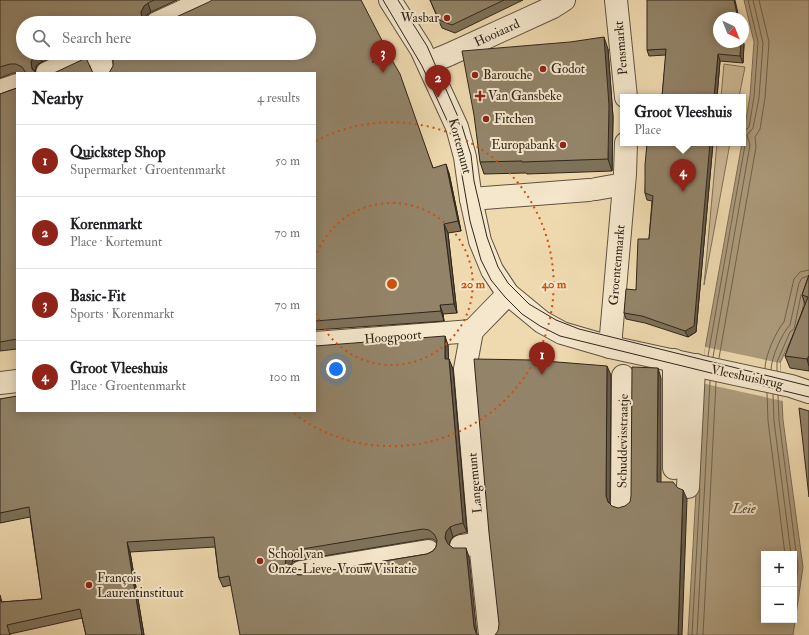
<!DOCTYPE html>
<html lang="en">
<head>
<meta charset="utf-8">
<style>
  :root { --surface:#fff; --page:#f2f2f2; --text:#202124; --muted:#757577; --line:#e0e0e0; --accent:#8f2418 }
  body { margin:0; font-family:"IM FELL Double Pica",serif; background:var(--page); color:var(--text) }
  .controls { position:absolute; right:12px; bottom:12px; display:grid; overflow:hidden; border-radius:0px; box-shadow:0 2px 10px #0003 }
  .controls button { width:36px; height:36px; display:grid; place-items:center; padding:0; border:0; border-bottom:1px solid var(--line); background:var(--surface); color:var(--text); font:20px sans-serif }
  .compass { position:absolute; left:713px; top:12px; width:36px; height:36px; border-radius:50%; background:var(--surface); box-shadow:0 2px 10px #0003; rotate:137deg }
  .you { position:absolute; left:336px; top:369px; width:14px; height:14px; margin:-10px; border:3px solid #fff; border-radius:50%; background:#1a73e8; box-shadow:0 0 0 6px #1a73e833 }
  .badge { display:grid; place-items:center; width:26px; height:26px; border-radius:50%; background:var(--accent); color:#fff; font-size:13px; font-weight:700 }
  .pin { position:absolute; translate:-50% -33px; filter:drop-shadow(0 1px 2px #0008) }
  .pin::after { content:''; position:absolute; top:21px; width:14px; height:12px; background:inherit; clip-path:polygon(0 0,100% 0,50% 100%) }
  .popup { position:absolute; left:620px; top:94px; width:126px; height:52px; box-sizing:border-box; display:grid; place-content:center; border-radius:0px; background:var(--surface); filter:drop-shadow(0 1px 3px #0005); font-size:13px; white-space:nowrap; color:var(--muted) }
  .popup b { font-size:15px; color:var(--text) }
  .popup::after { content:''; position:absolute; left:50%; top:100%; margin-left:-8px; border:8px solid transparent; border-top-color:var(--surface) }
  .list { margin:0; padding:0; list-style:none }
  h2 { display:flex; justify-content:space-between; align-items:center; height:52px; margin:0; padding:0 16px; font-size:17px }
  h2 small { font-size:13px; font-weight:400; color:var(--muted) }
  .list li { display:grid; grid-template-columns:26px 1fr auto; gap:12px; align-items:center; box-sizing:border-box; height:72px; padding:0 16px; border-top:1px solid var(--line) }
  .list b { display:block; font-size:15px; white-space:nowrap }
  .list p { margin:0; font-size:13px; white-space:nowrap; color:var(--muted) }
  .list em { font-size:13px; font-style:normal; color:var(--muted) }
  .icon { flex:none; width:22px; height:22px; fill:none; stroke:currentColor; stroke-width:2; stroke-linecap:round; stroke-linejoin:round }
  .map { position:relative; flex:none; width:809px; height:635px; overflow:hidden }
  .search { position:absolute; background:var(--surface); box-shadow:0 2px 10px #0003; left:16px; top:16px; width:300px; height:44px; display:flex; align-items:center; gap:10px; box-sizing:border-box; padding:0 14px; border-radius:22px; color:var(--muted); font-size:15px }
  .panel { position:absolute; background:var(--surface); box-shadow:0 2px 10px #0003; left:16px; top:72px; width:300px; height:340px; border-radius:0px }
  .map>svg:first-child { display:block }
</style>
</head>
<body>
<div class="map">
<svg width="809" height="635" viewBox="0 0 809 635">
  <rect width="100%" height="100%" fill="#efdab0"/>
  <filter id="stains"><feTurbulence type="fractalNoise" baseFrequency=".005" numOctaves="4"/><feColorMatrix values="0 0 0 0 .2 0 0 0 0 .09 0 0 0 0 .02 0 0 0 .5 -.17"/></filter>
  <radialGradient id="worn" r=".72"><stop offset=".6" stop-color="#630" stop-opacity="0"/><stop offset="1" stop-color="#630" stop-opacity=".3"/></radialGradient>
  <g fill="#cebb97" stroke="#7e705a">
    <path d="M724,64L745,67L739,97H721Z"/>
    <path d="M717,143H730L704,285Z"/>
  </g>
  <path fill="#ae9d7e" stroke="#7b6d57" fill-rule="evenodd" d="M744,0H809V278L797,335L794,333L780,363L783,420L803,567L793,635H688L703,367L706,343L742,143H743V136L750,96L754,42ZM764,554H794V620H764Z"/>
  <path fill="#efdab0" d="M705,347L780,363L783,401L701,383Z"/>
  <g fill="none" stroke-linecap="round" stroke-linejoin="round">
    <g stroke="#6e624d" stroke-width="1">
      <path d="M743,130L747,129L749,127L754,97L758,42L748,0"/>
      <path d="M708,356L745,145L743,140"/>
      <path d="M713,357L750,145L747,135L753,128L759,98L763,43L753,0"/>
      <path d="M719,358L756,147L755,137L760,129L765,98L769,42L759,0"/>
      <path d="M765,368C765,356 776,331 784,322L794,279L800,272L809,270"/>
      <path d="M771,370C771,358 782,333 790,325L799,283L802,278L808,276"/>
      <path d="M777,371V362L790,332L794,329L801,295"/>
      <path d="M767,393L768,421L785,554"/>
      <path d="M773,394L774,421L791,554"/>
      <path d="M778,395L779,420L798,567L794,602"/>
      <path d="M692,635L700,489"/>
      <path d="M697,635L710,381"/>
      <path d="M703,635L716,382"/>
    </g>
    <defs>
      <g id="street">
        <path d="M390,0L421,49L457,127L465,157L471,199L480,241L492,270L508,294L542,322L562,333L610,347L791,386L809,392"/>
        <path d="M616,0L626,97"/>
        <path d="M157,23L207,0"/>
        <path d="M98,53L104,73"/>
        <path d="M428,63L448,55L553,7L564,0"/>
        <path d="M47,73L91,53"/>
        <path d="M0,91L17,85"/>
        <path d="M596,189L624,184"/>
        <path d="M471,199L589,190"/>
        <path d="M472,331L465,369L480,543L490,635"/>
        <path d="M472,331L508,294"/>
        <path d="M315,343L472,331"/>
        <path d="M610,347L625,174L626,143"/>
        <path d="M674,360V468"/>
        <path d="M0,383L17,381"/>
        <path d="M688,487L694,369L696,365"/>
        <path d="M622,505L623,376"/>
        <path d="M461,546L480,543"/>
        <path d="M301,572L428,551"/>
      </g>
    </defs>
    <use href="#street" stroke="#5f5341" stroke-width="24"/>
    <use href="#street" stroke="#f5e7cc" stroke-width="22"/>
    <g stroke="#2f261c" stroke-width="1">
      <path d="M383,0L422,66L451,129L459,158L470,221L481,260L491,280L505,297L522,314L540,326L560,336L809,397"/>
      <path d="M398,0L427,46L462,126L471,155L474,181L487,237L498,267L508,283L529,304L556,320L579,329L809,386"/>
    </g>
  </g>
  <g fill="#7e725a" stroke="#2f261c" fill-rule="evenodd">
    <path d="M0,0H177L151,12L147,15L145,21L23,23V53H61L42,62L37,65L35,71L36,73H13L0,78Z"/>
    <path d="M430,0H523L455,33L442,28Z"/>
    <path d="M744,44L743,63L720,61L717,97H662L666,55L649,56L647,50Z"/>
    <path d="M608,49L613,117L612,171L527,174L526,173L484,174L480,162Z"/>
    <path d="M389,54L433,168L449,173L461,231L448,233L457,313L443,314L444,321L315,330V73Z"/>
    <path d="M17,88V349L0,351V94Z"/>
    <path d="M647,143H713L696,332L688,337L645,323L626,319L624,313L636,290L649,239L652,201L647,200L645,193Z"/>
    <path d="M809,275V371L790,368L785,356L805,304L802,295Z"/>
    <path d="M448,345V359L453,369L467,532L459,534L453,537L450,541L449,545L453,548L469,557L231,585L223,587L219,578L215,547L130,552L144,635H86L82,618L10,634L11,635H0V595L2,602L42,599L30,517L0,523V399ZM426,539H433L437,542L436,547L433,551L427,554L300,575L293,574L289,571V567L293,562L299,560Z"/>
  </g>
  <g fill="#675c4a" stroke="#2f261c">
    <path d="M734,0H735L739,18H738Z"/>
    <path d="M148,3L151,12L147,15L145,21L142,19L141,12L144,6Z"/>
    <path d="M604,37L608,49L613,117L612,171L608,159Z"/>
    <path d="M743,41L744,44L743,63L740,56L741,42H743Z"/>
    <path d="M38,53H39L42,62L37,65L35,71L32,69L31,62L34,56Z"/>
    <path d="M718,54L720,61L717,97H714Z"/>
    <path d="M710,143H713L696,332L688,337L685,331Z"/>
    <path d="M446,164L449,173L461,231L458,221Z"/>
    <path d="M444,224L448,233L457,313L454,304Z"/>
    <path d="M440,305L443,314L444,321L441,311Z"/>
    <path d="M445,336L448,345L449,369L445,359Z"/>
    <path d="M809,356V366L807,359Z"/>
    <path d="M449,359L453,369L467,532L463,523Z"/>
    <path d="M607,366L611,375L610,505L608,502L606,496Z"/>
    <path d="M658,368L661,378V491L657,482Z"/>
    <path d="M683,490L687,499L682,635H678Z"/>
    <path d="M450,527L453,537L450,541L449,548L445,538L446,532Z"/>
    <path d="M127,542L130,552L144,635H142Z"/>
    <path d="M466,548L469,557L477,635L474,627Z"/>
    <path d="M290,553L293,562L289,567V574L285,565L286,558Z"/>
  </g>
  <g fill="#938469" stroke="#2f261c" fill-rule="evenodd">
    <path d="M0,0H154L148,3L144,6L141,12L142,19L146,23H23V53H38L34,56L31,62L32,69L36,73H26L22,67L16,64H10L0,67Z"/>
    <path d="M212,0H361L389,54L372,62L392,60L400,74L433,168L446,164L458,221L444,224L454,304L440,305L441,311L315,321V73H109L113,66V60L110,53H309V23H163L209,2Z"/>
    <path d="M430,0H504L452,25L439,20Z"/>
    <path d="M647,0H734L738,18H719V42H741L740,56L718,54L714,97H662L666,49L647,50Z"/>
    <path d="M604,37L609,105L608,159L522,162V161L480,162L474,115L462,51L570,42Z"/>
    <path d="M86,58L93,73H54Z"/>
    <path d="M17,88V339L0,342V94Z"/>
    <path d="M647,143H710L694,326L685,331L642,316L624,313L626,289L636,290L638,239H649L653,196L645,193V165Z"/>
    <path d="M809,275V356L807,359L785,356L808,297L802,295Z"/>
    <path d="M445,336V359H449L463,523L455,525L450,527L446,532L445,538L448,544L453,548H466L474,627L476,633L479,635H240L229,576L219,578L214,537L127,542L142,635H86L80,609L7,625L10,635H0V599L1,602L42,599L29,507L0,513V399L17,396V411H315V346ZM423,529L429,530L434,534L437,540L436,547L433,551L427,554L300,575L293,574L288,570L285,565L286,558L290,553L296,550Z"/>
    <path d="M474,359L532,360L607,366L606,496L608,502L612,506L618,508L625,506L630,502L631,496L632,367L658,368L657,482H673L678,488L683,490L678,635H495L498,631L499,624L489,533Z"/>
    <path d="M799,408L809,411V497Z"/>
  </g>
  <g fill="none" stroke="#cc510e" stroke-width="2" stroke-dasharray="2 4">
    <path d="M315 258A81 81 0 1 1 315 310"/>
    <path d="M316 141A162 162 0 1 1 292 412"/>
  </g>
  <g fill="#8f2418" stroke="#f5e7cc" stroke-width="1.5">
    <circle cx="447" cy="18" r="4"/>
    <circle cx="543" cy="69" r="4"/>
    <circle cx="475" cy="75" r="4"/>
    <path d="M478 90h4v4h4v4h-4v4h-4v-4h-4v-4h4z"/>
    <circle cx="486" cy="119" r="4"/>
    <circle cx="563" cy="145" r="4"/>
    <circle cx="260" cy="561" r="4"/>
    <circle cx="89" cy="585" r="4"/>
  </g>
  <g text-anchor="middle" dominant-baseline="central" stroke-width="4" stroke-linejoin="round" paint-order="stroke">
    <g font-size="13" fill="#2f261c" stroke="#f5e7cc" text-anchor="start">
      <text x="439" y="18" text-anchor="end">Wasbar</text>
      <text x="551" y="69">Godot</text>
      <text x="483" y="75">Barouche</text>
      <text x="488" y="96">Van Gansbeke</text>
      <text x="494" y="119">Fitchen</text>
      <text x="555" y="145" text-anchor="end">Europabank</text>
      <text x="268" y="554">School van<tspan x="268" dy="15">Onze-Lieve-Vrouw Visitatie</tspan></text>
      <text x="97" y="578">François<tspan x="97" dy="15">Laurentinstituut</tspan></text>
    </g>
    <g font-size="13" fill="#2f261c" stroke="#f5e7cc">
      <text transform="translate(497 33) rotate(-25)">Hooiaard</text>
      <text transform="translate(621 48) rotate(-95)">Pensmarkt</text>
      <text transform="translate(460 146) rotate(75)">Kortemunt</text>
      <text transform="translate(617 265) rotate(-85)">Groentenmarkt</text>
      <text transform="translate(393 337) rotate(-5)">Hoogpoort</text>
      <text transform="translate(747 377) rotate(12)">Vleeshuisbrug</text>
      <text transform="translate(623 441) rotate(-89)">Schuddevisstraatje</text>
      <text transform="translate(475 483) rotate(-95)">Langemunt</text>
    </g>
    <g font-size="14" font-style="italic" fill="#554a39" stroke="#f5e7cc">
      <text x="744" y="508">Leie</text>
    </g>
  </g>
  <circle cx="392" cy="284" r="6" fill="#cc510e" stroke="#f5e7cc" stroke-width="2"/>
  <g font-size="12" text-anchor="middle" font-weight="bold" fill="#cc510e" stroke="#f5e7cc" stroke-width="4" stroke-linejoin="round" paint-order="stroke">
    <text x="473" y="288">20 m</text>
    <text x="554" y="288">40 m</text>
  </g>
  <rect width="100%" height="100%" filter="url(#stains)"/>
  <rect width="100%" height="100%" fill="url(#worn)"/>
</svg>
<div class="controls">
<button>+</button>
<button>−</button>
</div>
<svg class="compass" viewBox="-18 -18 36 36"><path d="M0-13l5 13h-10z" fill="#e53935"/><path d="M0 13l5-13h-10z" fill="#757577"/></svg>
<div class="you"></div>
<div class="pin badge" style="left:542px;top:375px">1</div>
<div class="pin badge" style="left:438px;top:98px">2</div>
<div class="pin badge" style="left:383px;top:73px">3</div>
<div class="pin badge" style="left:683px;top:192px">4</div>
<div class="popup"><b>Groot Vleeshuis</b>Place</div>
<div class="search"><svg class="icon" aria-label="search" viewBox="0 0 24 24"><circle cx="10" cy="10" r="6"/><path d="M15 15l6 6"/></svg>Search here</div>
<section class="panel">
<h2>Nearby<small>4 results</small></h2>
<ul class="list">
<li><span class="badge">1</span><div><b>Quickstep Shop</b><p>Supermarket · Groentenmarkt</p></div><em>50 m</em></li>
<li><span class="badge">2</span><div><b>Korenmarkt</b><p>Place · Kortemunt</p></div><em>70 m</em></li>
<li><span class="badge">3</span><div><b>Basic-Fit</b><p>Sports · Korenmarkt</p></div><em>70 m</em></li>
<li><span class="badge">4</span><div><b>Groot Vleeshuis</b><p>Place · Groentenmarkt</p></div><em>100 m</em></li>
</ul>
</section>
</div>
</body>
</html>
